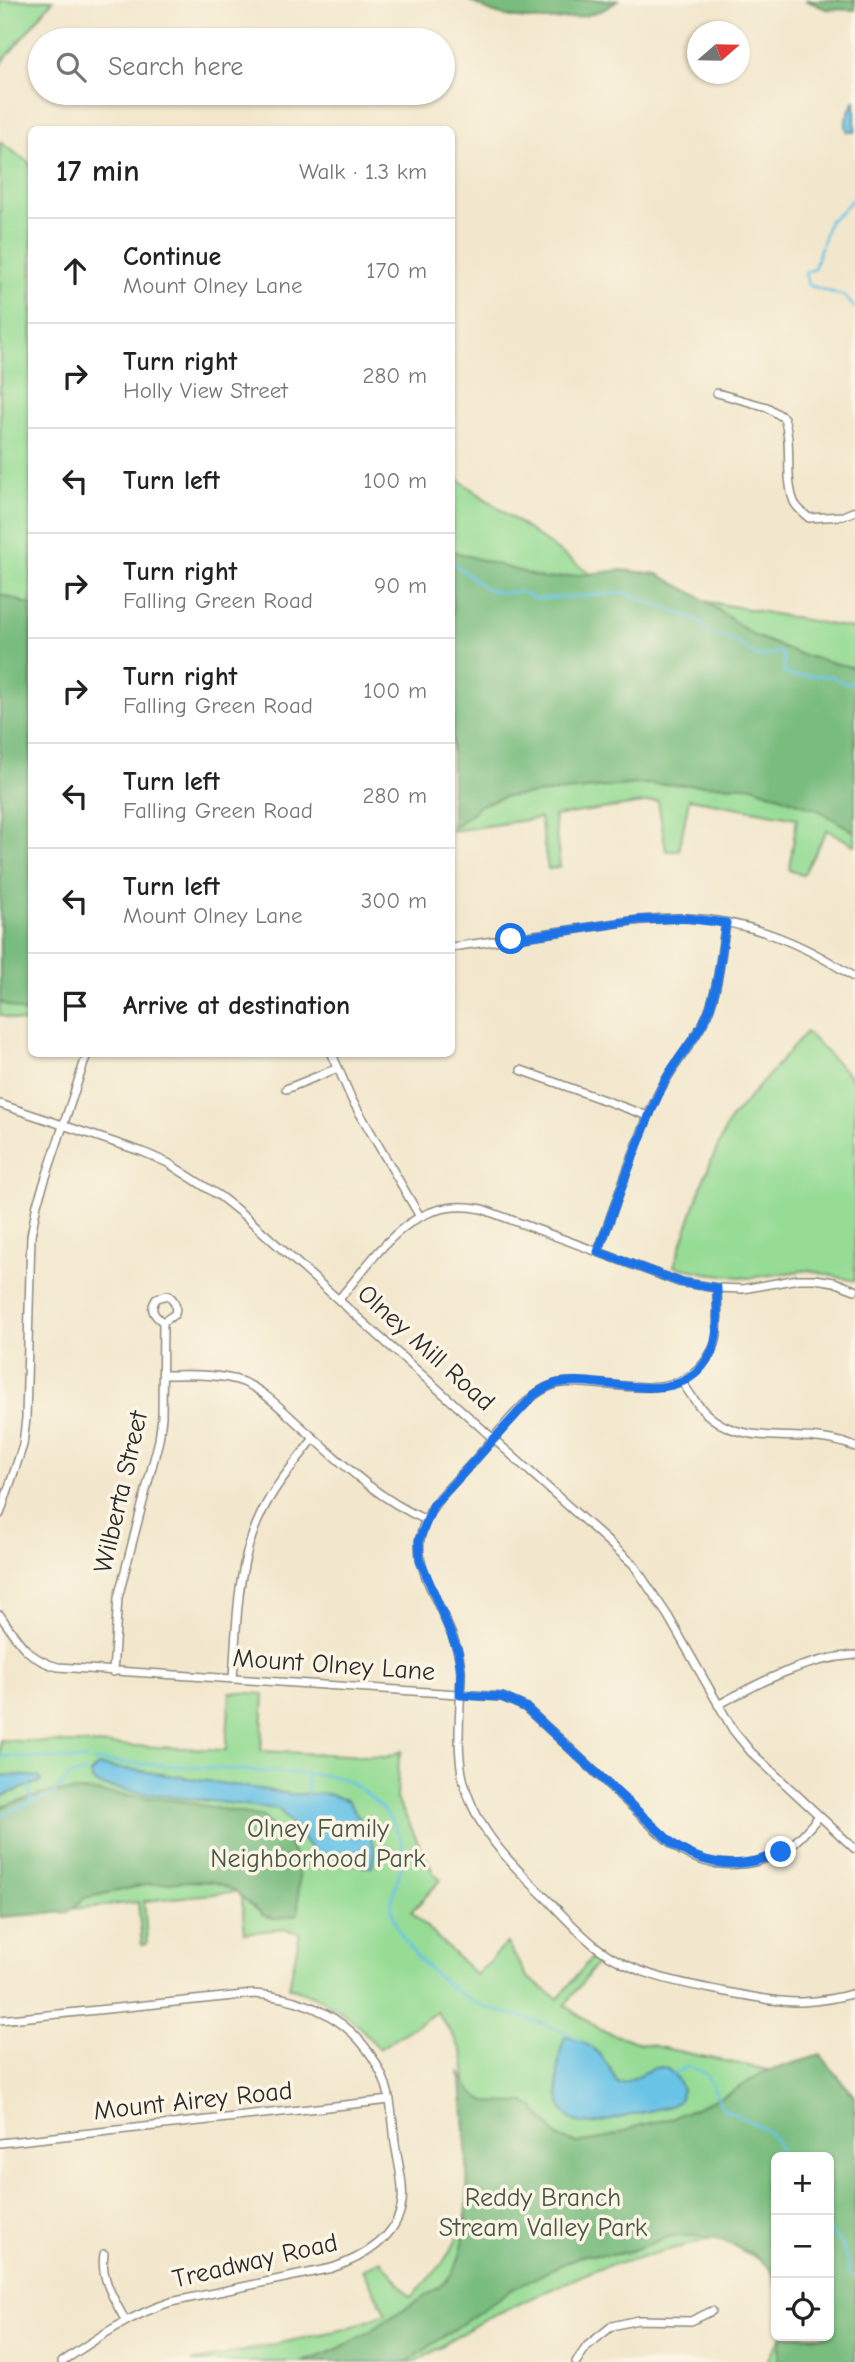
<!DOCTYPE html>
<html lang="en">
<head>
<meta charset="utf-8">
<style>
  :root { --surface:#fff; --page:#f2f2f2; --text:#222; --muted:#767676; --line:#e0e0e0 }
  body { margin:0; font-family:"Comic Neue",sans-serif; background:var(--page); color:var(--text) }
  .controls { position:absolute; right:21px; bottom:21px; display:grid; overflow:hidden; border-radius:10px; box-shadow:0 2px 5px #0004 }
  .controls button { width:63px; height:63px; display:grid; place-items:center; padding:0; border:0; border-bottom:2px solid var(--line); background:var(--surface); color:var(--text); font:35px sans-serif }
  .compass { position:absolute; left:687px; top:21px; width:63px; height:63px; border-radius:50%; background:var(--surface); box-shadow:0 2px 5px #0004; rotate:70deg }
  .stop { position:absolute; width:21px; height:21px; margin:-16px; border:5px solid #1a73e8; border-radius:50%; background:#fff }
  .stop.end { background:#1a73e8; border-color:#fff; box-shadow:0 2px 7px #0008 }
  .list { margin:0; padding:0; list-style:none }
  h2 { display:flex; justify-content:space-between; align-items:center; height:91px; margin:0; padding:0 28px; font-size:30px }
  h2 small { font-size:23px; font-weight:400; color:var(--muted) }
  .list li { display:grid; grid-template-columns:46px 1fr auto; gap:21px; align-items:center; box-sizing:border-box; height:105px; padding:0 28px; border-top:2px solid var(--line) }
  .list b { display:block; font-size:26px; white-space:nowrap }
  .list p { margin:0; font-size:23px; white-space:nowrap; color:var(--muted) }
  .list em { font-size:23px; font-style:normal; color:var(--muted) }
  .icon { flex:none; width:38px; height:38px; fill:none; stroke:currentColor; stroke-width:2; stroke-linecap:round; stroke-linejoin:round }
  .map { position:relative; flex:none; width:855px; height:2362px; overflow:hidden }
  .search { position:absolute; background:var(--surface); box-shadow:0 2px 5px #0004; left:28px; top:28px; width:427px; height:77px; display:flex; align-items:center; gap:18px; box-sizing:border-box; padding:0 24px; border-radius:38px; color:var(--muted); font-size:26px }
  .panel { position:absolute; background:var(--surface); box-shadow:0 2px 5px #0004; left:28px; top:126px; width:427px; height:931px; border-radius:10px }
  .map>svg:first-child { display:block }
</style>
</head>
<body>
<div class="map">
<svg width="855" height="2362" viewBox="0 0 855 2362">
  <rect width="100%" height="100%" fill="#fcf5e5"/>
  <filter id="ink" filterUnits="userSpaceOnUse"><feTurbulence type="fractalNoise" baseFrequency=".0143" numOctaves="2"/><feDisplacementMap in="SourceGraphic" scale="14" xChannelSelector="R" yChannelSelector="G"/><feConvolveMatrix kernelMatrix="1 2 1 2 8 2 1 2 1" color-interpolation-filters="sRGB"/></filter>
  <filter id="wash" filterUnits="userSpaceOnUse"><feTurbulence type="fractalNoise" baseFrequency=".00686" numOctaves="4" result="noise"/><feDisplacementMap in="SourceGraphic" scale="28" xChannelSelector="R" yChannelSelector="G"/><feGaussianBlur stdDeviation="1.57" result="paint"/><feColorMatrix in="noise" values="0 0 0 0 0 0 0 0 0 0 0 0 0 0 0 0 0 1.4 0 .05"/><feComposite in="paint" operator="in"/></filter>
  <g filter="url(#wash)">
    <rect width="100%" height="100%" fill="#f2e7cc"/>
    <g fill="#96dc95" stroke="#608460" stroke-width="2">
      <path d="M0,0H53L0,65Z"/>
      <path d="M0,142L32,165L31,1025L0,1015Z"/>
      <path d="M452,475L602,582L855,629V845L827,830L803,875L789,870L797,818L689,799L679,851H666L658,801L554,816L560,867L548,869L540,818L452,831Z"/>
      <path d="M806,1032L855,1081V1281L809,1270L748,1278L707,1273L674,1266L704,1178L729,1121Z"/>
      <path d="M230,1692L264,1694L261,1751L387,1757L402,1751L399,1758L397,1799L434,1874L441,1880L411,1912L476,1975L507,1943L527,1977L558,1999L592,1957L598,1962L565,2005L600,2030L640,2043L753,2067L816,2078L834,2071L855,2097V2362H766L782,2336H829V2157H776V2287L771,2267L718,2237L599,2268L485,2319L416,2362H192L345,2329L386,2314L363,2270L381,2260L410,2297L412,2296C476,2239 477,2186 468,2106C466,2090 467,2069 462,2053C457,2039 445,2025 437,2012L379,2049C356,2018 326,1998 289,1987L300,1933L283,1929L245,1933L241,1891L144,1901L147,1944L142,1945L138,1902L0,1917V1740L226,1750Z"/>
    </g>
    <g fill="#78bc7e" stroke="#527454" stroke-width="2">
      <path d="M468,0H618C592,24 524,24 492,12C484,9 476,4 468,0Z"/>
      <path d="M805,0H855V10L826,9Z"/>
      <path d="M452,551L545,579L621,570L658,574L700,597L755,636L802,655L855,668V832L818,810L752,786L638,784L504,797L481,805L452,829Z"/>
      <path d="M0,594L31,605L32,1005L27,1014L0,1002Z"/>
      <path d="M86,1791L180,1801L263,1817L287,1842L296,1858L299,1873L298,1914L276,1919L264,1916L234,1890L214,1882L189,1881L145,1885L85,1898L68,1912L0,1917V1807L50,1792Z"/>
      <path d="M821,2055L855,2099V2362H778L782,2336H829V2157H776V2276L770,2268L751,2253L721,2240L694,2236H671L631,2251L613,2255H583L567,2262L511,2290L407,2362H301C336,2353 366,2335 396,2314C414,2302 440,2291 452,2273C478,2235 464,2116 460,2071L470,2090L486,2102L524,2103L534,2107L559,2138L577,2143L606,2138L641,2125L669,2119L730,2093L762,2073Z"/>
    </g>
    <g fill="#68c3e6" stroke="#4a7788" stroke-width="2">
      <path d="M855,100V132H848C842,120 850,110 855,100Z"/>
      <path d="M98,1766L135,1770L291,1794H327L347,1800L369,1832L375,1850L372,1867L360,1866L345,1859L317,1856L279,1809L148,1794L99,1785L93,1781L90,1774Z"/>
      <path d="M14,1775L39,1777L42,1781L0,1797V1776Z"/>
      <path d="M565,2037C584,2041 597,2048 607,2064C612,2070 613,2077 618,2083C644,2082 662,2044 682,2089L679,2101L670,2106L593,2124C585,2123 578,2124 571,2119C551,2104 557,2057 565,2037Z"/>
    </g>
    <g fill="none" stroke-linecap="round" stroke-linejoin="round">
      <g stroke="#68c3e6" stroke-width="2.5">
        <path d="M855,196L840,213L829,221L814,269L805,273L808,285L844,296L855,308"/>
        <path d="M452,564C467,570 478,587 493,591C512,596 516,586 535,599L625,593L697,620L709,633L733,640L759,657L781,652L784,659V673L794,676H831L846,684L855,681"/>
        <path d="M0,1756L86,1760"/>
        <path d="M92,1761L308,1774C319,1775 330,1775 340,1778C367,1788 402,1822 403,1852C404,1872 390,1890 392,1909C395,1935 417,1958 436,1975C451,1989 470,2001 490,2009C498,2012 507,2013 516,2015C538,2021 560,2029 580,2041"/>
        <path d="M29,1786L32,1802"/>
        <path d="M307,1795L308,1774"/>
        <path d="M0,1815L52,1795L70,1776L85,1772"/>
        <path d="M674,2074L686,2067C712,2069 713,2090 723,2109C744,2119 782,2130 780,2157"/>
        <path d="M829,2230L842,2245L850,2273L855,2276"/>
      </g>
    </g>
  </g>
  <g filter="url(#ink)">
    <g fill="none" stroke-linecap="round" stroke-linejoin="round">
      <defs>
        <g id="minor">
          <path d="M717,393L767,407L784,418C793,445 784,475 794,502C797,508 804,514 809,518L843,516L855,511"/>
          <path d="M452,947C496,941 540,934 584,928C618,923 652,917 686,918C747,920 805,944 855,978"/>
          <path d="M332,1054L352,1100L419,1215"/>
          <path d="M521,1070L648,1116"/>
          <path d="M286,1089L338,1068"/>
          <path d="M0,1104L143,1152L168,1163L221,1197L246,1217L633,1564L668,1616L733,1730L751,1752L855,1849"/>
          <path d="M598,1252C617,1200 634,1146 657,1096C671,1066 695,1043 708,1013C719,985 721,952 726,923"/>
          <path d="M717,1288C717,1305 719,1325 716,1341C714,1348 711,1352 708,1357C684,1397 634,1386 595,1384C579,1383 563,1380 548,1387C525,1396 491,1442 473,1462C452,1485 425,1507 420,1539C413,1577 461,1630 461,1673C461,1707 456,1739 462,1774C473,1829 513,1866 551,1903C566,1919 581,1935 598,1948C635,1976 682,1983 726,1992C751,1996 777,2003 802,2002C820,2001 838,1998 855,1993"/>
          <path d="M339,1299C379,1253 412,1194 482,1209L679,1282L717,1288L743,1289L798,1279H815L834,1282L855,1290"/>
          <path d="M163,1375C189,1375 218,1373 243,1382C267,1392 286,1414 306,1431C346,1467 376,1497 426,1520"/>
          <path d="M682,1382C691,1395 700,1410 713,1419C751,1448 812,1427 855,1447"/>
          <path d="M0,1514L23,1445L26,1418L31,1236L37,1204L87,1054"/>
          <path d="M0,1615C18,1641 27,1659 58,1667L502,1697L525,1707C557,1736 588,1765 619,1795C640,1813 660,1837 683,1852C715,1871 760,1868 790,1846C801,1838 810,1827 819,1816"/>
          <path d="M113,1672L118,1598L159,1440L162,1417L163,1322C153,1315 149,1309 157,1298L168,1295C175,1300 177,1306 175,1314L163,1322"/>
          <path d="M233,1679C237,1623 236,1565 261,1514C274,1486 295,1463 314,1438"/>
          <path d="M718,1705C762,1681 804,1659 855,1655"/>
          <path d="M0,2020L253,1994C313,1998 364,2025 386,2085C392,2103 393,2124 395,2143C398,2163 404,2183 402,2202C398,2238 362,2258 332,2268L171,2302C130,2315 97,2338 62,2362"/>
          <path d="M0,2143L390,2100"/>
          <path d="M104,2254C100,2278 114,2299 125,2320"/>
          <path d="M576,2362L587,2346L612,2326L638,2320L691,2321L712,2311"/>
        </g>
      </defs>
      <use href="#minor" stroke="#8e897c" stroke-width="10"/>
      <use href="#minor" stroke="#fff" stroke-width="7"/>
    </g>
  </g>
  <g fill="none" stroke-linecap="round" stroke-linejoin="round" filter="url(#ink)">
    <path stroke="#1a73e8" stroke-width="9" d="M511,939L638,920L686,918L726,923C721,952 719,985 708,1013C696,1041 672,1063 660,1091C636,1143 618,1198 598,1252L680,1282L717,1288C717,1305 719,1325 715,1342C714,1349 710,1355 706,1361C676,1410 602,1374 558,1383C549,1385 541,1390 534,1395L433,1506L419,1540L420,1560L458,1651L461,1670L460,1695L502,1697L525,1707L674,1845C708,1868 744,1869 781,1852"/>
  </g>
  <g text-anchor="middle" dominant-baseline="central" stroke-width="7" stroke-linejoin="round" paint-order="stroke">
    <g font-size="26" fill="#2b2b2b" stroke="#fcf5e5">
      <text transform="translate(426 1348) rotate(42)">Olney Mill Road</text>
      <text transform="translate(121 1492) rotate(-77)">Wilberta Street</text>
      <text transform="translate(334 1665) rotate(4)">Mount Olney Lane</text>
      <text transform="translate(193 2101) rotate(-6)">Mount Airey Road</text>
      <text transform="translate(255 2261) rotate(-13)">Treadway Road</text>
    </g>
    <g font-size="26" fill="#465746" stroke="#fcf5e5">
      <text x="318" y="1829">Olney Family<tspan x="318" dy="30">Neighborhood Park</tspan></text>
      <text x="543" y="2198">Reddy Branch<tspan x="543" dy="30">Stream Valley Park</tspan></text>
    </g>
  </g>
</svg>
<div class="controls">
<button>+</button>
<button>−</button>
<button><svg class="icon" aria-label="locate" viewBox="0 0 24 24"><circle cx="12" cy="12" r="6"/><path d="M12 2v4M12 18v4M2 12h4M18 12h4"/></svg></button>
</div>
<svg class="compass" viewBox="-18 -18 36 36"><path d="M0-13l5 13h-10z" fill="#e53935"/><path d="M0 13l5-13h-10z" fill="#767676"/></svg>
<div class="stop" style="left:511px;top:939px"></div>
<div class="stop end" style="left:781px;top:1852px"></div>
<div class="search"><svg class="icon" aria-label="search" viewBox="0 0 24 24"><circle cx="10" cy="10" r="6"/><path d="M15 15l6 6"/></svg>Search here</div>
<section class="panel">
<h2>17 min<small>Walk · 1.3 km</small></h2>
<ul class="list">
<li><svg class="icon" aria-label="ahead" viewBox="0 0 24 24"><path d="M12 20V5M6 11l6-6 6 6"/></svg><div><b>Continue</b><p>Mount Olney Lane</p></div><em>170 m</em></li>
<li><svg class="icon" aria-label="right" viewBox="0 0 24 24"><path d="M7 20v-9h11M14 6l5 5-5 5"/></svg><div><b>Turn right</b><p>Holly View Street</p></div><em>280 m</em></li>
<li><svg class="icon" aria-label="left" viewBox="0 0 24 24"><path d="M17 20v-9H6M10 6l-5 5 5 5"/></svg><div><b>Turn left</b></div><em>100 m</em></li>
<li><svg class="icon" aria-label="right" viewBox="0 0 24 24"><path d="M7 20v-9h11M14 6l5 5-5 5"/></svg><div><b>Turn right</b><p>Falling Green Road</p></div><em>90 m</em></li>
<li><svg class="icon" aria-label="right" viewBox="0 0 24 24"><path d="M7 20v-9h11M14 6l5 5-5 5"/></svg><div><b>Turn right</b><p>Falling Green Road</p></div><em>100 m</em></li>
<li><svg class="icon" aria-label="left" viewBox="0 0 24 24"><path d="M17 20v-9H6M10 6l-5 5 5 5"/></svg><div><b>Turn left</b><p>Falling Green Road</p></div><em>280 m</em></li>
<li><svg class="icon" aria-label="left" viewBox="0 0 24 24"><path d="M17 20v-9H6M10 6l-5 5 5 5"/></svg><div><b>Turn left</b><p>Mount Olney Lane</p></div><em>300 m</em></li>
<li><svg class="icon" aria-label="arrive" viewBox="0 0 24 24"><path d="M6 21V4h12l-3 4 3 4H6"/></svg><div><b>Arrive at destination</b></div></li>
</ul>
</section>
</div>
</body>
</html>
